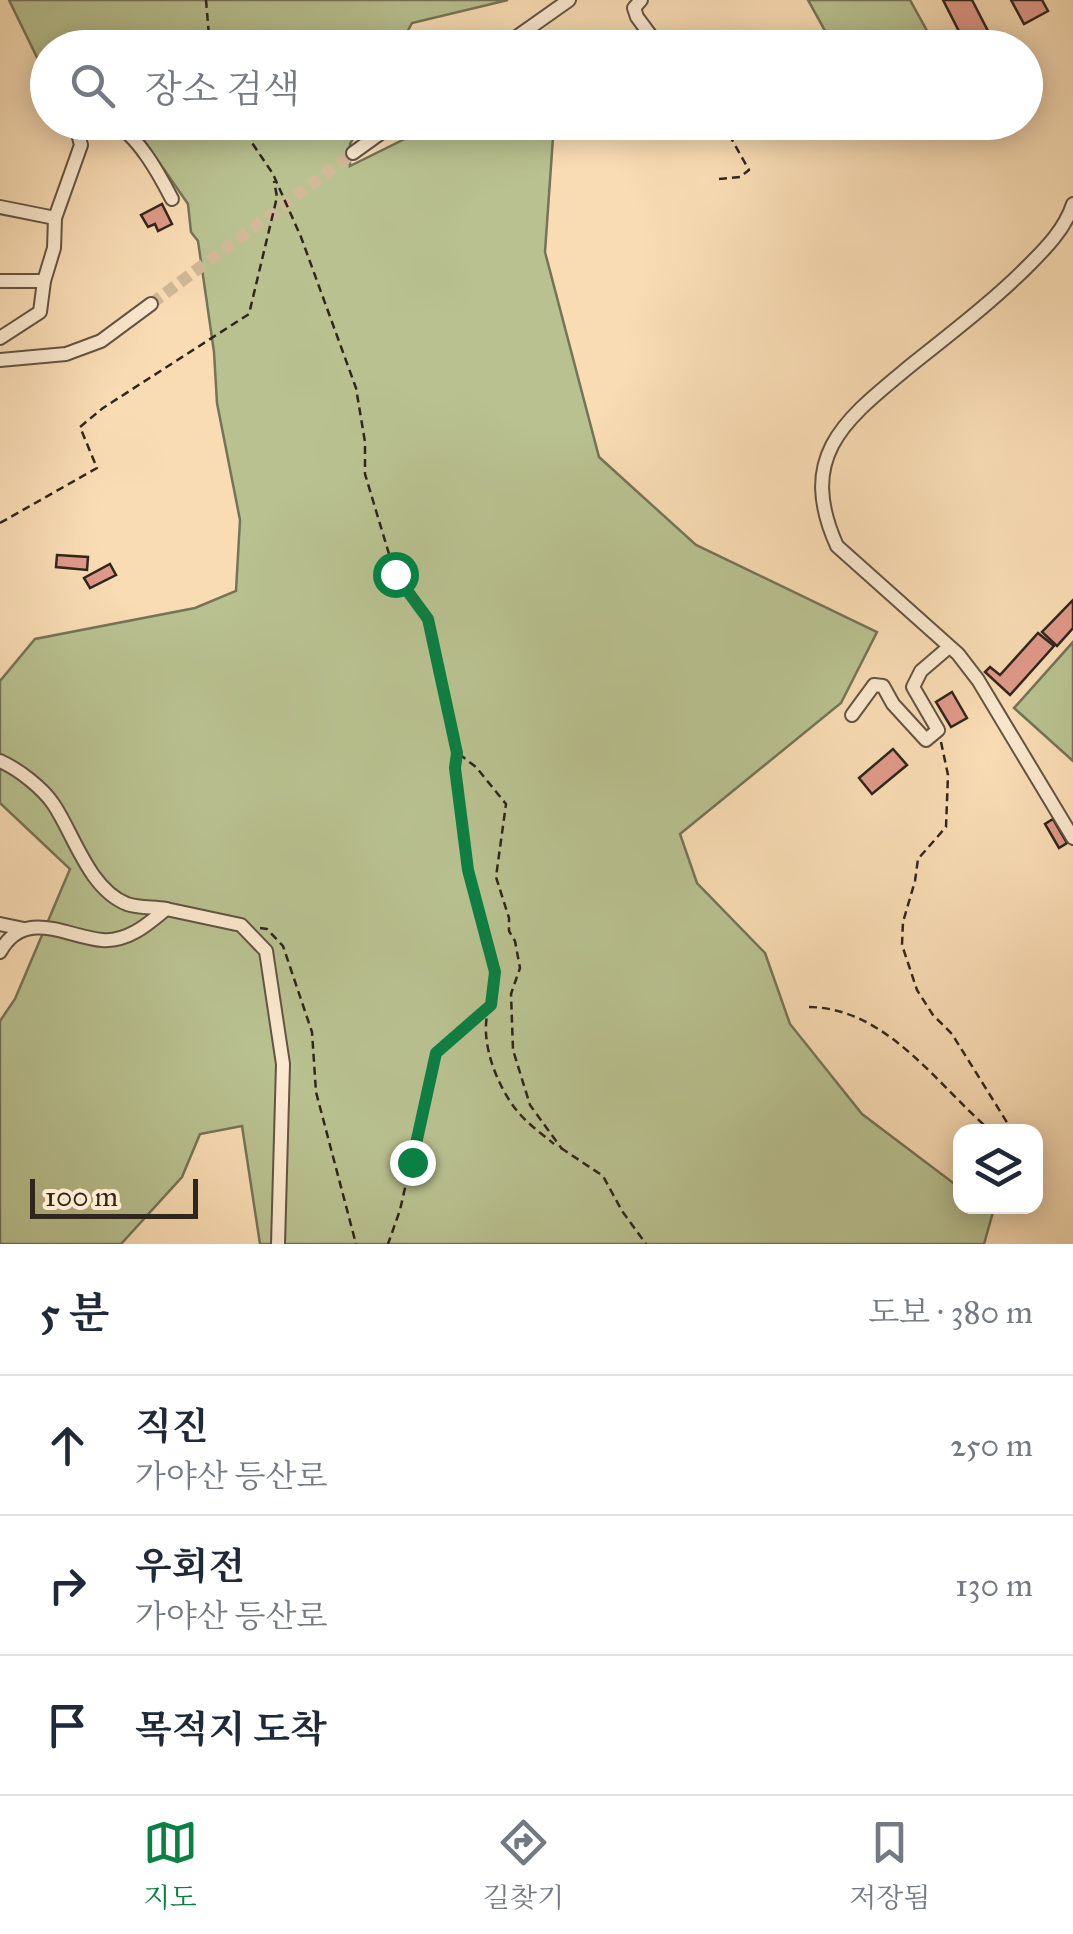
<!DOCTYPE html>
<html lang="ko">
<head>
<meta charset="utf-8">
<style>
  :root { --surface:#fff; --page:#f6f6f7; --text:#1f2937; --muted:#747a83; --line:#e0e1e3; --accent:#0b8043 }
  body { margin:0; font-family:"IM FELL Great Primer","Noto Serif KR",serif; background:var(--page); color:var(--text) }
  .controls { position:absolute; right:30px; bottom:30px; display:grid; overflow:hidden; border-radius:20px; box-shadow:0 5px 25px #0003 }
  .controls button { width:90px; height:90px; display:grid; place-items:center; padding:0; border:0; border-bottom:2px solid var(--line); background:var(--surface); color:var(--text); font:50px sans-serif }
  .scale { position:absolute; left:30px; bottom:25px; width:168px; box-sizing:border-box; padding-left:10px; border:5px solid #31261c; border-top:0; font-size:28px; line-height:35px; white-space:nowrap; color:#31261c; -webkit-text-stroke:8px #fbe8ce; paint-order:stroke }
  .stop { position:absolute; width:30px; height:30px; margin:-22px; border:8px solid #0b8043; border-radius:50%; background:#fff }
  .stop.end { background:#0b8043; border-color:#fff; box-shadow:0 2px 10px #0008 }
  .list { margin:0; padding:0; list-style:none }
  h2 { display:flex; justify-content:space-between; align-items:center; height:130px; margin:0; padding:0 40px; font-size:42px }
  h2 small { font-size:32px; font-weight:400; color:var(--muted) }
  .list li { display:grid; grid-template-columns:65px 1fr auto; gap:30px; align-items:center; box-sizing:border-box; height:140px; padding:0 40px; border-top:2px solid var(--line) }
  .list b { display:block; font-size:38px; white-space:nowrap }
  .list p { margin:0; font-size:32px; white-space:nowrap; color:var(--muted) }
  .list em { font-size:32px; font-style:normal; color:var(--muted) }
  .icon { flex:none; width:55px; height:55px; fill:none; stroke:currentColor; stroke-width:2; stroke-linecap:round; stroke-linejoin:round }
  .map { position:relative; flex:none; width:1073px; height:1244px; overflow:hidden }
  .search { position:absolute; background:var(--surface); box-shadow:0 5px 25px #0003; left:30px; right:30px; top:30px; height:110px; display:flex; align-items:center; gap:25px; box-sizing:border-box; padding:0 35px; border-radius:55px; color:var(--muted); font-size:38px }
  .sheet { height:550px; background:var(--surface) }
  nav { display:flex; justify-content:space-around; align-items:center; box-sizing:border-box; height:140px; border-top:2px solid var(--line); background:var(--surface); font-size:28px; color:var(--muted) }
  nav a { display:grid; justify-items:center; gap:5px }
  nav .on { color:var(--accent) }
  .map>svg:first-child { display:block }
</style>
</head>
<body>
<div class="map">
<svg width="1073" height="1244" viewBox="0 0 1073 1244">
  <rect width="100%" height="100%" fill="#f9dcb4"/>
  <filter id="stains"><feTurbulence type="fractalNoise" baseFrequency=".002" numOctaves="4"/><feColorMatrix values="0 0 0 0 .2 0 0 0 0 .09 0 0 0 0 .02 0 0 0 .5 -.17"/></filter>
  <radialGradient id="worn" r=".72"><stop offset=".6" stop-color="#630" stop-opacity="0"/><stop offset="1" stop-color="#630" stop-opacity=".3"/></radialGradient>
  <g fill="#b9c190" stroke="#757456" stroke-width="2.5">
    <path d="M9,0H508L412,23L399,47L48,48L47,78Z"/>
    <path d="M808,0H910L936,47H834Z"/>
    <path d="M124,123H362L350,144V166L437,123H554L545,252L599,457L696,545L877,632L841,703L680,834L697,883L765,953L790,1024L862,1114L960,1188V1206L986,1207L993,1212L984,1244H260L242,1126L200,1134L182,1177L121,1244H0V1021L15,999L70,869L0,803V681L35,639L195,608L236,591L240,520L217,403L214,352L198,241L191,232L188,204L136,129Z"/>
    <path d="M1073,642V761L1014,708Z"/>
  </g>
  <g fill="#e09989" stroke="#31261c" stroke-width="2.5">
    <path d="M943,0H972L989,33L966,45Z"/>
    <path d="M1011,0H1042L1048,11L1024,24Z"/>
    <path d="M162,204L172,224L158,231L155,224L148,227L141,215Z"/>
    <path d="M57,555L88,557L87,570L56,567Z"/>
    <path d="M110,564L116,575L90,588L84,578Z"/>
    <path d="M1073,600V628L1057,646L1042,632Z"/>
    <path d="M1038,633L1054,646L1010,695L985,672L990,667L1000,675Z"/>
    <path d="M952,692L967,718L951,727L936,702Z"/>
    <path d="M893,749L907,765L872,794L859,778Z"/>
    <path d="M1053,819L1067,843L1059,848L1045,824Z"/>
  </g>
  <g fill="none" stroke-linecap="round" stroke-linejoin="round">
    <path stroke="#d1b896" stroke-width="12" stroke-dasharray="12 6" stroke-linecap="butt" d="M151,304L353,153"/>
    <defs>
      <g id="minor">
        <path d="M641,0L634,8L637,17L660,48"/>
        <path d="M501,48L569,0"/>
        <path d="M112,122C138,135 159,174 172,199"/>
        <path d="M353,153L396,122"/>
        <path d="M1073,204C1065,229 1046,248 1028,266C992,302 950,334 910,366C846,419 796,455 837,546L958,654L978,680L1073,838"/>
        <path d="M0,207L55,218"/>
        <path d="M0,281H44L54,248L55,218L81,145L75,122"/>
        <path d="M0,338L40,312L44,281"/>
        <path d="M0,360L66,354L101,341L151,304"/>
        <path d="M852,715L874,685L883,686L893,704L926,740L938,730L913,687L921,671L949,647"/>
        <path d="M0,761C18,769 43,788 54,805C74,835 89,889 127,904C138,908 154,907 166,909"/>
        <path d="M0,924L24,929"/>
        <path d="M0,952C24,907 67,937 102,940C128,942 148,924 166,909L241,925L266,951L283,1064L278,1244"/>
      </g>
    </defs>
    <use href="#minor" stroke="#635442" stroke-width="16"/>
    <g stroke="#31261c" stroke-width="2.5" stroke-dasharray="8 5" stroke-linecap="butt">
      <path d="M206,0L210,48"/>
      <path d="M238,122L273,174L301,237L356,388L365,442V474L395,574L427,619L457,753L455,768L468,870L495,972L491,1005L436,1053L400,1210L388,1244"/>
      <path d="M719,179L740,177L749,170L722,122"/>
      <path d="M0,523L97,468L80,427L103,408L249,314L277,197L274,181"/>
      <path d="M941,742L948,775L946,827L918,859L915,881L903,922L902,945L917,990L933,1015L952,1034L1013,1132"/>
      <path d="M459,754L476,767L506,804L496,877L509,918V931L515,941L520,968L511,994L513,1050L530,1105L562,1149"/>
      <path d="M260,928L267,929L283,946L312,1032L316,1092L356,1244"/>
      <path d="M490,1006C477,1037 497,1087 518,1112C528,1124 542,1134 554,1144"/>
      <path d="M809,1007C887,1008 937,1085 992,1132"/>
      <path d="M561,1148L603,1176L622,1211L646,1244"/>
    </g>
    <use href="#minor" stroke="#fbe8ce" stroke-width="12"/>
  </g>
  <g fill="none" stroke-linecap="round" stroke-linejoin="round">
    <path stroke="#0b8043" stroke-width="12" d="M395,574L428,619L457,753L455,768L468,870L495,972L491,1005L436,1053L412,1162"/>
  </g>
  <rect width="100%" height="100%" filter="url(#stains)"/>
  <rect width="100%" height="100%" fill="url(#worn)"/>
</svg>
<div class="controls">
<button><svg class="icon" aria-label="layers" viewBox="0 0 24 24"><path d="M12 4l9 5-9 5-9-5zM3 14l9 5 9-5"/></svg></button>
</div>
<div class="scale">100 m</div>
<div class="stop" style="left:395px;top:574px"></div>
<div class="stop end" style="left:412px;top:1162px"></div>
<div class="search"><svg class="icon" aria-label="search" viewBox="0 0 24 24"><circle cx="10" cy="10" r="6"/><path d="M15 15l6 6"/></svg>장소 검색</div>
</div>
<section class="sheet">
<h2>5 분<small>도보 · 380 m</small></h2>
<ul class="list">
<li><svg class="icon" aria-label="ahead" viewBox="0 0 24 24"><path d="M12 20V5M6 11l6-6 6 6"/></svg><div><b>직진</b><p>가야산 등산로</p></div><em>250 m</em></li>
<li><svg class="icon" aria-label="right" viewBox="0 0 24 24"><path d="M7 20v-9h11M14 6l5 5-5 5"/></svg><div><b>우회전</b><p>가야산 등산로</p></div><em>130 m</em></li>
<li><svg class="icon" aria-label="arrive" viewBox="0 0 24 24"><path d="M6 21V4h12l-3 4 3 4H6"/></svg><div><b>목적지 도착</b></div></li>
</ul>
</section>
<nav>
<a class="on"><svg class="icon" aria-label="map" viewBox="0 0 24 24"><path d="M3 6l6-2 6 2 6-2v14l-6 2-6-2-6 2zM9 4v14M15 6v14"/></svg>지도</a>
<a><svg class="icon" aria-label="directions" viewBox="0 0 24 24"><path d="M12 3l9 9-9 9-9-9zM9 14v-3h6M13 9l2 2-2 2"/></svg>길찾기</a>
<a><svg class="icon" aria-label="saved" viewBox="0 0 24 24"><path d="M7 4h10v16l-5-4-5 4z"/></svg>저장됨</a>
</nav>
</body>
</html>
